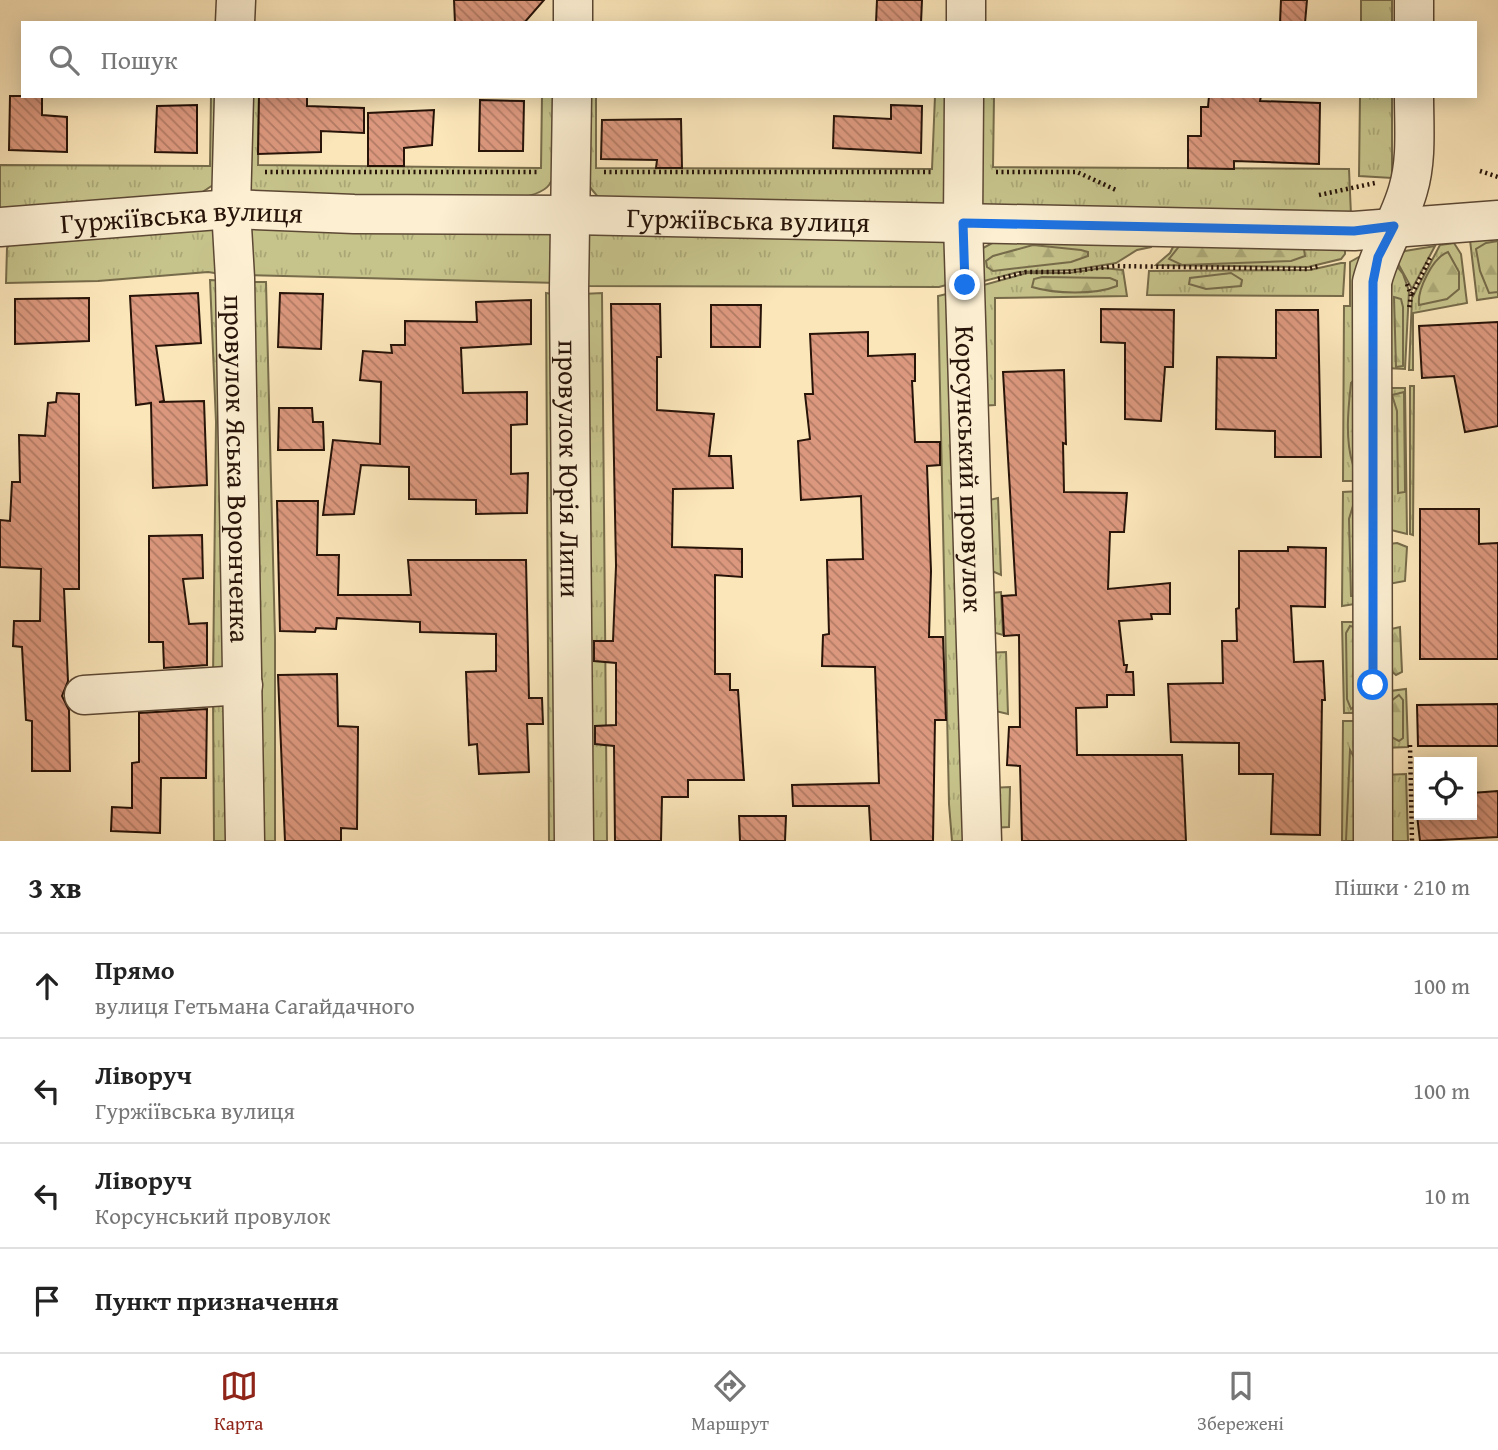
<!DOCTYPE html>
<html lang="uk">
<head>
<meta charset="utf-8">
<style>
  :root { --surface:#fff; --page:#f6f6f6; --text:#222; --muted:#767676; --line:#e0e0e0; --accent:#8f2418 }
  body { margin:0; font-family:"Gentium Book Plus",serif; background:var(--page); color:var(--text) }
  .controls { position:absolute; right:21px; bottom:21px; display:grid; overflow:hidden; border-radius:0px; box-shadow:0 4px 18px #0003 }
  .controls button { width:63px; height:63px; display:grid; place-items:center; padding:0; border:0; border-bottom:2px solid var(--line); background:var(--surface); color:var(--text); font:35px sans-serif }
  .stop { position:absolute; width:21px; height:21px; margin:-16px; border:5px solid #1a73e8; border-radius:50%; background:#fff }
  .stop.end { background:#1a73e8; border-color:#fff; box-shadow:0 2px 7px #0008 }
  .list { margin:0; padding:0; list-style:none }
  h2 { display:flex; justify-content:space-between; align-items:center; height:91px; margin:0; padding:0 28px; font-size:30px }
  h2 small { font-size:23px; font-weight:400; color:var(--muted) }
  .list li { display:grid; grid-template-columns:46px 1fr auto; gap:21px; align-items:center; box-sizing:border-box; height:105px; padding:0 28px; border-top:2px solid var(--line) }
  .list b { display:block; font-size:26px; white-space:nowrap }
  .list p { margin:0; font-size:23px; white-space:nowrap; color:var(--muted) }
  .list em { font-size:23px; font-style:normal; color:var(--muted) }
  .icon { flex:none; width:38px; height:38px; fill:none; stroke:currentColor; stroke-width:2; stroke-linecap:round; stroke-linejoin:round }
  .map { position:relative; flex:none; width:1498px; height:841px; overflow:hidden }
  .search { position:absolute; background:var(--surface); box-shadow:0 4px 18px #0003; left:21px; right:21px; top:21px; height:77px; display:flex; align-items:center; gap:18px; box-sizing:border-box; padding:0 24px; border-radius:0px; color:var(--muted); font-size:26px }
  .sheet { height:511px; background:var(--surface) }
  nav { display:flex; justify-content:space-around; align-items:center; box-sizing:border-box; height:98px; border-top:2px solid var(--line); background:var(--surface); font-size:19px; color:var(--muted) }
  nav a { display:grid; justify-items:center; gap:4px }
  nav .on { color:var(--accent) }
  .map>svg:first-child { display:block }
</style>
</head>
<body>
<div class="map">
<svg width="1498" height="841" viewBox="0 0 1498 841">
  <defs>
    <pattern id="grass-tufts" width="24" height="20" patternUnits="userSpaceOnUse" patternTransform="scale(1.75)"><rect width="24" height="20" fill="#c6c38b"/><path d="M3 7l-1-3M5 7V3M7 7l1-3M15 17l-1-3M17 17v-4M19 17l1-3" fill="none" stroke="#aaa776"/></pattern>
    <pattern id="forest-firs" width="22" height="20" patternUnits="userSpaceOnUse" patternTransform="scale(1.75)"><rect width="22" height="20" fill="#c6c38b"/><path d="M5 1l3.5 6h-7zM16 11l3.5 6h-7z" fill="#aaa776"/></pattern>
    <pattern id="building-back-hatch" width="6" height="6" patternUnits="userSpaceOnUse" patternTransform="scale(1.75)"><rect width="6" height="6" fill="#dc987e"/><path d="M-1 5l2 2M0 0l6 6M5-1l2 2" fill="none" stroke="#b27b65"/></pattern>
  </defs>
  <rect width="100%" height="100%" fill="#fbe6ba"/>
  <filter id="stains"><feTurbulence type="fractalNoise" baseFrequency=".00286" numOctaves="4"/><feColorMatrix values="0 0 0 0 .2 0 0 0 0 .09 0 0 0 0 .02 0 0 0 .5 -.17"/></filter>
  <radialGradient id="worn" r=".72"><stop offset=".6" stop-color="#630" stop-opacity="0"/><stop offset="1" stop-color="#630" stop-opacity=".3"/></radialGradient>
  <g fill="url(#grass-tufts)" stroke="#766b4a" stroke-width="2">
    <rect x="1361" y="0" width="31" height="23"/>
    <path d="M211,96H224L213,185L201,193L0,215V165L210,166Z"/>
    <path d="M242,96H259L258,165L541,168L542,96H562C561,125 567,161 549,185C525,218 292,196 247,192Z"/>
    <path d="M585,96H596V168L932,169L935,96H953L946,206L598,197L589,186Z"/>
    <path d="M975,96H994L993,167L1349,169L1351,215L989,212L979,201Z"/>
    <path d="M1360,96H1392V178L1359,176Z"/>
    <path d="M211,222L228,275L208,272L98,281L6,283L7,248L13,240Z"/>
    <path d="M247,227L549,232L555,244L558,283L243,275Z"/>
    <path d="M585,230L947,237L954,283L939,287L582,286Z"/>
    <path d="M1498,237V297L1477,300L1470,240Z"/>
    <path d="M1157,239L1151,247L1137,250L1116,263L1073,270L1018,272L973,284L983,248L996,241Z"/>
    <path d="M1177,239L1345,248V254L1341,259L1308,267L1156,265L1170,253Z"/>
    <path d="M1454,243L1461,254L1467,303L1413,313V370H1409L1412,298L1440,245Z"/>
    <path d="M1435,246L1412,289L1395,258L1405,251Z"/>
    <path d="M1359,257L1362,267L1361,481H1343L1344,306H1350V262Z"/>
    <path d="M1393,261L1403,274L1409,291L1405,369L1386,368Z"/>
    <path d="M1341,263H1345L1343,296L1147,295L1149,271L1310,270Z"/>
    <path d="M1102,268L1123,270L1127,296L995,298V405L978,406L973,288L1027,273H1069Z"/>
    <path d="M210,280L229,281L231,675L213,679L216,422Z"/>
    <path d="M244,282H266L275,638V841H255Z"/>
    <path d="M955,292L974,841H952L949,804L938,296Z"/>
    <path d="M546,293L560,295L564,841H549Z"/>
    <path d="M602,293L607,841H584L582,294Z"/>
    <path d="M1410,386H1414L1413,535L1410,534Z"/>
    <path d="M1385,388H1405L1407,534L1383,528Z"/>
    <path d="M1361,491V603L1342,606L1343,492Z"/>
    <path d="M998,498L1001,575L983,567L981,502Z"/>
    <path d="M1397,543L1407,547L1405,581L1383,585L1389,544Z"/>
    <path d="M1001,592L1003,635L992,632L991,593Z"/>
    <path d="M1342,622H1361L1356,713H1344Z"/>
    <path d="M1006,652L1008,714L987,709L985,653Z"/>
    <path d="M1406,689L1408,747L1383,748V692Z"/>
    <path d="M213,696H225L235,841H214Z"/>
    <path d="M1343,721H1356L1362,841H1342Z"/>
    <path d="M1406,774L1408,841H1383V775Z"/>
    <path d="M1010,787L1009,827L991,828L990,788Z"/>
  </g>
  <g fill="url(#forest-firs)" stroke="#766b4a" stroke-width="2">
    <path d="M1498,241V292L1489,293L1480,271L1476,249L1486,243Z"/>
    <path d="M1181,244L1304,249L1305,256L1291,261L1182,265L1169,259Z"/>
    <path d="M1033,245L1081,250L1088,252V256L1071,262L993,271L987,267L986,261L993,256Z"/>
    <path d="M1448,252L1459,272V289L1447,299L1419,305C1417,290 1433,257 1448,252Z"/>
    <path d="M1231,273L1242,280L1241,286L1206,289L1189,284L1190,278Z"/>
    <path d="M1042,277L1110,278L1117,281V286C1095,295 1055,294 1032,287L1034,279Z"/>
    <path d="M1394,297L1401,299L1403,307V366L1396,367Z"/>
    <path d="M1356,378L1353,465C1345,440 1348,410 1351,383Z"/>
    <path d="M1404,392L1405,492L1398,493L1397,411L1392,395Z"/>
    <path d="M1355,499L1354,596H1351L1349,519Z"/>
    <path d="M1350,626L1354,627L1356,705L1351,709L1347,699L1346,633Z"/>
    <path d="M1400,627L1402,672L1396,675L1389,669L1391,629Z"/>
    <path d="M1399,695L1403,700V738L1399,741L1391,737V701Z"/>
    <path d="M1350,750L1355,759L1357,841H1346Z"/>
  </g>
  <g fill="url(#building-back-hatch)" stroke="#271308" stroke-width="2">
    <path d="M454,0H544L524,23H455Z"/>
    <path d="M877,0H922L921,23H876Z"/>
    <path d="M1281,0H1307L1305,23H1280Z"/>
    <path d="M10,96H42V115L67,117V152L9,150Z"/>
    <path d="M259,96H307V106L364,108V133L321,131V152L258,154Z"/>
    <path d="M1209,96H1261L1260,101L1320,103L1319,164L1234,161V169L1188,168V136H1201V107H1208Z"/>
    <path d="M480,100L524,101L523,151H479Z"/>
    <path d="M197,105V153L155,152L157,106Z"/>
    <path d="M891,105L922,106L921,153L833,148L834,116L891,119Z"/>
    <path d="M434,110L432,145L404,148V166H368V113Z"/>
    <path d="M681,119L682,168H656L657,160L601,159L602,120Z"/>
    <path d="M198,293L201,343L156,346L164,401L159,402L204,401L207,485L153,488L151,403L136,405L130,296Z"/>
    <path d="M280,293L323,294L321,349L278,347Z"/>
    <path d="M89,298V341L15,344V299Z"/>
    <path d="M531,300V344L461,348L463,393L527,392V424L511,425V474L528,473L527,513L476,514V500L409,499V467L361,465L354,514L323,515L333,440L380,444L381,382L360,380L363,351L392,353L391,345H405V321L477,322L476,302Z"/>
    <path d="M611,304H660L661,357H657V410L714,414L709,456H731L733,488L673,489L672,547L742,549V577L715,575V674H730V690H738L744,780H688V797H662L661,841H615L614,746L595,744V726L616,725V663L594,661V641H613L616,566Z"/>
    <path d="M711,305H761L760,347H711Z"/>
    <path d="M1101,309L1174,310L1173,367H1165L1161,421L1125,419V343L1101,342Z"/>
    <path d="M1276,310H1318L1321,457H1275V431L1216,429L1217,357L1276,358Z"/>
    <path d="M1498,322V426L1465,432L1454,376L1422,378L1419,326Z"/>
    <path d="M868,332V356L915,354V381H912L915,442H940V465L927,466L931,571L929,637H943L946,720H935L933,841H871L869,806H793L792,785L879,783L875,667L822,666L823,635L829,634L827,560L863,559L861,496L801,500L798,441L810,439L805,394H813L810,334Z"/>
    <path d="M1064,370L1066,444L1063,443L1064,492L1127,493L1124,532H1110L1108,589L1170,583V614H1151L1152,619L1119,621L1124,665H1127L1126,672H1133L1134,695H1107V707L1076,708L1077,755H1182L1186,841H1022L1020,766L1007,765L1009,727H1020L1019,635L1004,636L1002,596L1016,595L1003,372Z"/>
    <path d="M57,393L79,394V589H64L68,681L62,696L69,710L70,771H32V721L26,720L22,647L13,646L14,621H40L41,569L0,567V520L10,521L12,482H20L19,435L45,436L48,403L56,402Z"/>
    <path d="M279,408H312L313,422H323L324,450H278Z"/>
    <path d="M277,501H318L317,555H339L338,595H411L408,560H526L529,698H542L543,724H527L529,772L479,774L477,744L469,745L466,672L496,671V634L420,632V622L337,618L336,629L316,628L315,632L280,631Z"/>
    <path d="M1420,509H1479V544L1498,543V659H1420Z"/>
    <path d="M202,535L203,578L183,579L189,624L207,623V665L164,668L163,642H149V536Z"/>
    <path d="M1288,547L1326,548L1325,607L1291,606L1294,662L1323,661L1325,700H1322L1320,835L1271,834L1273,774H1239V743L1171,742L1168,684L1223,683L1222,641H1237L1236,609L1239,608V551H1288Z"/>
    <path d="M337,674L338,726L358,727L357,829L341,828V841H285L278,675Z"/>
    <path d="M1498,704V746H1418L1417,705Z"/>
    <path d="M207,709L206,778H161L160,833L111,831L112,807L132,808V763L139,762V713Z"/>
    <path d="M1498,791V837L1420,841L1417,815H1472V793Z"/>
    <path d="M739,816H786L785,841H740Z"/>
  </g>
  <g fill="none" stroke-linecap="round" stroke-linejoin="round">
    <defs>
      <g id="minor">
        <path d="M235,23L236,0"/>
        <path d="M573,23V0"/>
        <path d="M966,23V0"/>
        <path d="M1414,23V0"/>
        <path id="s1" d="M234,96L231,209L235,278L245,841"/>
        <path id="s2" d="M572,96L569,290L574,841"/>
        <path id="s3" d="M964,96L963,223L982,841"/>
        <path id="s4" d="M0,227L231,209L354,214L571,215L1354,231L1498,220"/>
        <path d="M84,695L243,685"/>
        <path d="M1373,841L1372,282C1380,249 1399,222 1408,190C1417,160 1414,127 1414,96"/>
      </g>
    </defs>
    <use href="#minor" stroke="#5c4834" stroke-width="41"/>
    <g stroke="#271308" stroke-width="4.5" stroke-dasharray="2 3.5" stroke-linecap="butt">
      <path d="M1480,171L1498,177"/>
      <path d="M265,172H539"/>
      <path d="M604,172H931"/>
      <path d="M996,172H1077L1116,190"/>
      <path d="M1319,195L1375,183"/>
      <path d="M998,279L1026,272H1067L1115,266L1308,269L1319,266"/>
      <path d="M1407,284L1411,295L1409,309"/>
      <path d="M1412,294L1430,258"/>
      <path d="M1410,745L1412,841"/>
    </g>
    <use href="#minor" stroke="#fcefd2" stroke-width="38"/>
  </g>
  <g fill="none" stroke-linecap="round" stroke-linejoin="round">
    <path stroke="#1a73e8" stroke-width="9" d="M965,285L963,223L1354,231L1394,226L1378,257L1373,282V685"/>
  </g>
  <g text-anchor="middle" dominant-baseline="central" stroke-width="7" stroke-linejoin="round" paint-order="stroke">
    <g font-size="28" fill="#271308" stroke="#fcefd2">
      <text stroke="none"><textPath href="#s4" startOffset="182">Гуржіївська вулиця</textPath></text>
      <text stroke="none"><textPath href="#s4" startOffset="749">Гуржіївська вулиця</textPath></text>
      <text stroke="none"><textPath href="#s1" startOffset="373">провулок Яська Воронченка</textPath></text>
      <text stroke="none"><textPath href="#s2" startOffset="373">провулок Юрія Липи</textPath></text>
      <text stroke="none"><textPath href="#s3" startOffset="373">Корсунський провулок</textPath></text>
    </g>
  </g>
  <rect width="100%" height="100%" filter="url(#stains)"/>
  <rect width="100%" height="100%" fill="url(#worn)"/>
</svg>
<div class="controls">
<button><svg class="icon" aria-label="locate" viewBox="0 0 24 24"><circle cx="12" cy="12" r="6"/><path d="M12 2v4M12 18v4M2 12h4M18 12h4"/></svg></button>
</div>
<div class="stop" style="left:1373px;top:685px"></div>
<div class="stop end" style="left:965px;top:285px"></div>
<div class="search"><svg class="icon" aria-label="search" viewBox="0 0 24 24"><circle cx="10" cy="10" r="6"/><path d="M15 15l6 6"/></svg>Пошук</div>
</div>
<section class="sheet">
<h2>3 хв<small>Пішки · 210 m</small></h2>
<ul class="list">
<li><svg class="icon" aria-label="ahead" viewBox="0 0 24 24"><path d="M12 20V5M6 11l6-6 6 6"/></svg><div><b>Прямо</b><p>вулиця Гетьмана Сагайдачного</p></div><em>100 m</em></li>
<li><svg class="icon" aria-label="left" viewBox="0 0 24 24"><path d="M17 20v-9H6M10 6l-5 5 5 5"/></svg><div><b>Ліворуч</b><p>Гуржіївська вулиця</p></div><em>100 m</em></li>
<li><svg class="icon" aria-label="left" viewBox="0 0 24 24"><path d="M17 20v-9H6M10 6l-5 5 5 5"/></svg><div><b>Ліворуч</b><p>Корсунський провулок</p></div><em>10 m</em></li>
<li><svg class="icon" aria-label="arrive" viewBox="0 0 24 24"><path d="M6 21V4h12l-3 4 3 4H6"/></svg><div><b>Пункт призначення</b></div></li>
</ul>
</section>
<nav>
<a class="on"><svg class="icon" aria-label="map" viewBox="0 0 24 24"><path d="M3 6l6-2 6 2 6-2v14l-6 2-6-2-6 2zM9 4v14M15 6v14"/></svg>Карта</a>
<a><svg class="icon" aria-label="directions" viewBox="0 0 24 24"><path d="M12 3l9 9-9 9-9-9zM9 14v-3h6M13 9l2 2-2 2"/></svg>Маршрут</a>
<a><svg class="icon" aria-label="saved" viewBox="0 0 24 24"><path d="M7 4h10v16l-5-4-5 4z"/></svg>Збережені</a>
</nav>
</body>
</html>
